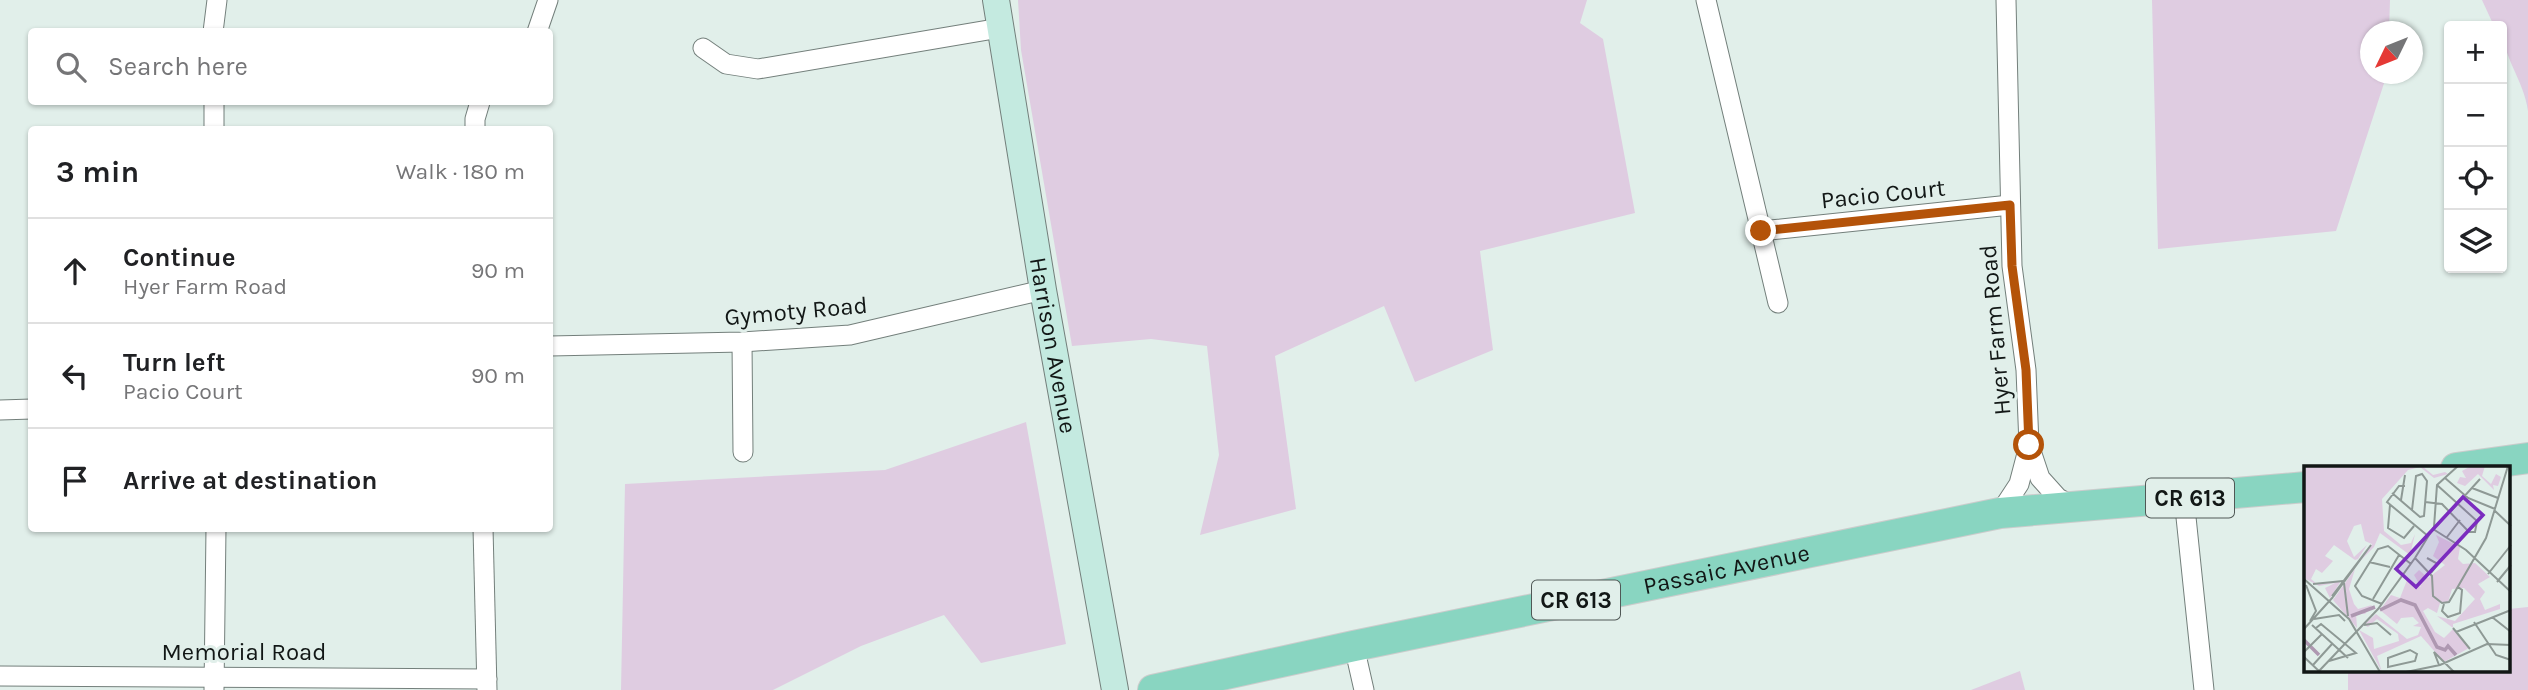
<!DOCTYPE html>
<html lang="en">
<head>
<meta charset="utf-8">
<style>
  :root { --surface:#fff; --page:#f6f6f6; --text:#202124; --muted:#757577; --line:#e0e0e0 }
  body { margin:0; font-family:Karla,sans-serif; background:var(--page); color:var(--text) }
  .controls { position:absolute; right:21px; top:21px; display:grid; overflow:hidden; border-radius:7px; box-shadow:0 2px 5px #0004 }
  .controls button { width:63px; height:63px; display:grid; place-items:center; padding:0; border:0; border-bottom:2px solid var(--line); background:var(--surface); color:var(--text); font:35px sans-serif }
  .compass { position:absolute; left:2360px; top:21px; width:63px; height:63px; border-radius:50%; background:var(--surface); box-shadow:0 2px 5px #0004; rotate:227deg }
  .stop { position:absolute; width:21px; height:21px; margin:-16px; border:5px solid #b45309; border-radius:50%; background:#fff }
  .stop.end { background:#b45309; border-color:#fff; box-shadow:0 2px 7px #0008 }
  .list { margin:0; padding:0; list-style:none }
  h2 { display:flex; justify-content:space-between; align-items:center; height:91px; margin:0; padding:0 28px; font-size:30px }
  h2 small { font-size:23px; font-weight:400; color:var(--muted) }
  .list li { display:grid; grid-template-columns:46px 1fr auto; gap:21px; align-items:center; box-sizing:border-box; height:105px; padding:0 28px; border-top:2px solid var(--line) }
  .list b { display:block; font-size:26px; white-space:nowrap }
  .list p { margin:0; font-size:23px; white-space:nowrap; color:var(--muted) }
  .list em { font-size:23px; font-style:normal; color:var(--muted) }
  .icon { flex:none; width:38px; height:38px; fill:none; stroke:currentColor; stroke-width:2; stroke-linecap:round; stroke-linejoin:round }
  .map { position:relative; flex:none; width:2528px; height:690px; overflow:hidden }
  .search { position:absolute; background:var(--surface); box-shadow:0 2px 5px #0004; left:28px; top:28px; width:525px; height:77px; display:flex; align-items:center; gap:18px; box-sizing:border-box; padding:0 24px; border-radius:7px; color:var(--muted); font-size:26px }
  .panel { position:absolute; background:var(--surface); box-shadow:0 2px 5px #0004; left:28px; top:126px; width:525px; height:406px; border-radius:7px }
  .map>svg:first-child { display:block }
</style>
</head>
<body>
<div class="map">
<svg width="2528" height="690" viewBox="0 0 2528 690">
  <rect width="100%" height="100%" fill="#e1efea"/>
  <g fill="#dfcce1">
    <path d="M1018,0H1587L1580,23L1603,39L1635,213L1480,251L1493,350L1415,382L1384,306L1275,356L1296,509L1200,535L1219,455L1207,346L1151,339L1072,346L1021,50Z"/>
    <path d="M2152,0H2390L2389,31L2370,32V74H2387L2336,231L2158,249Z"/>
    <path d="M2482,0H2528V111C2524,80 2502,57 2502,26H2494Z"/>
    <path d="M1026,422L1066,644L981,663L944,615L861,646L773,690H621L625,484L885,470Z"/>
    <path d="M2528,607V690H2348V671H2509V609Z"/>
    <path d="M2020,671L2025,690H1971Z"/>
  </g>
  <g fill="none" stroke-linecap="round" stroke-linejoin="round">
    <defs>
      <g id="street">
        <path d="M1706,0L1778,303"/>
        <path d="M2006,0L2012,266L2026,370L2029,445L2040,478L2058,498L2074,507"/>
        <path d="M213,32L217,0"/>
        <path d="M537,32L548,0"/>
        <path d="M703,48L726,64L758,69L1000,28"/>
        <path d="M214,102V130"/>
        <path d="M475,130V119L480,102"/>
        <path d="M1761,231L2010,205"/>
        <path d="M742,342L743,452"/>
        <path d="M550,346L742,342L850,335L1043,290"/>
        <path d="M0,410L32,409"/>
        <path d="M2184,498L2204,690"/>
        <path d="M2000,513L2019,484L2029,446"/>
        <path d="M483,528L487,690"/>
        <path d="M1354,646L1364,690"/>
        <path d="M0,676L487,679"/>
        <path d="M214,690L216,528"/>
      </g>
      <g id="secondary">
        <path id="s1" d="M996,0L1043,290L1115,690"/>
      </g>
      <g id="primary">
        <path d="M2456,468L2528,458"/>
        <path id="s2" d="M1153,690L1354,646L2000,513L2306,487"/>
      </g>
    </defs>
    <use href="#street" stroke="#737f7b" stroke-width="21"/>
    <use href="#secondary" stroke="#737f7b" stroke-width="28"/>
    <use href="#primary" stroke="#cbcccc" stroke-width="32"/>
    <use href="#street" stroke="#fff" stroke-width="19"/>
    <use href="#secondary" stroke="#c4eae0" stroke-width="26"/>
    <use href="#primary" stroke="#89d5c1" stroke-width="30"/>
  </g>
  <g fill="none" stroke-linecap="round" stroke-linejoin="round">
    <path stroke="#b45309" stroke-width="9" d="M1761,231L2010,205L2012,266L2026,370L2029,445"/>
  </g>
  <g text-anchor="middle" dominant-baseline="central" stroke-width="6" stroke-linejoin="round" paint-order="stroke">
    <g fill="#e1efea" stroke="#505856" stroke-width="2">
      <rect x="2146" y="478.5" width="88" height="39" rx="5"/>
      <rect x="1532" y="580.5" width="88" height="39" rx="5"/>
    </g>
    <g font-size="23" font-weight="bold" fill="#121716">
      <text x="2190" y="498">CR 613</text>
      <text x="1576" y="600">CR 613</text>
    </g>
    <g font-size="24" fill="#121716" stroke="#e1efea">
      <text transform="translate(1883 194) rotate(-6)">Pacio Court</text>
      <text transform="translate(796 311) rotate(-5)">Gymoty Road</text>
      <text transform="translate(1995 330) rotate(-95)">Hyer Farm Road</text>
      <text stroke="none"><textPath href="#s1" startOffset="350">Harrison Avenue</textPath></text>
      <text stroke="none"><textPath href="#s2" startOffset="586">Passaic Avenue</textPath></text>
      <text x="244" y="652">Memorial Road</text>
    </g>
  </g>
  <g transform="translate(2304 466)">
    <rect width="206" height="206" fill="#e1efea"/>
    <path d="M0,0H118L129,9L141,6L144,8L130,12L116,1L104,4L78,33L80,65L97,79L107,77L111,68L106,89L76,67L70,81L54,97L68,78L61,75L57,58L50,60L43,75L50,91L63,79L54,93L51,94L30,79L21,90L29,95L18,107L12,103L7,113L13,118L37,115L26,132L21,122L31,117L15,120L0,112ZM167,0H181L178,10L187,18L192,8L197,11L194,20L189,19L190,24L174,8L161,20L153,17L156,11L162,12L158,5ZM132,69L156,81L154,93L159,98L171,97L186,111L174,118L181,126L176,133L181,144L196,138V143L149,158V162L133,150L151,155L171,133L160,122L148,123L144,136L136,137L133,147L124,142L119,145L131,166L140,172L149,163L165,182L140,196L117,170L73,190L78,206L55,164L69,172L70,183L95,175L94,168L73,153L64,161L60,159L72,148L103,173L114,169L117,161L109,160L115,157L109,151L97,152L93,158L76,144L87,129L96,132L103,114L117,121L110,109L115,104L124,112L141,99L129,90L135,76ZM51,103L45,123L50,138L54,143L68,139L61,148L52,147L53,162L29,134Z" fill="#dfcce1"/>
    <path fill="none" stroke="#ae98b1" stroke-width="3.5" d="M76,144L97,134L111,139L133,181L141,184L144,180L152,189M47,150L71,141M0,174L15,189"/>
    <path fill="none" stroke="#8e9995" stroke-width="2" d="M141,12L164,32L191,43M101,20H95L83,36L124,70M168,22L194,32M88,27L116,51L120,50L123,15L118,8L112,10L108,44M97,34L101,9M121,36L138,38L165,66H171L173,55L133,19M86,39L84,62L100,72L110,60M190,44L207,60M147,45L176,13M129,63L162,84L207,126M143,71L156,54M111,92L128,110L129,130L138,137L145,136L182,72L204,0M123,92L134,98L127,107M65,96L86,101M184,108L207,79M0,113L45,153L76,206M193,116L207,99M40,117L44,150M9,118L39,115M2,119L12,145L6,155M28,130L67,79L29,131M69,133L95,89M78,138L58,130L51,120L74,83L84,80L107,98M140,138L138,145L144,151L156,147L158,124L154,121M188,151L207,166M10,153L35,149L41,155M170,156L192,189L207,194M8,159L44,192M60,159L73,157L87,169M12,162L17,158L52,187L25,195M149,162L166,183M0,163L29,131M152,166L207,144M106,184L113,188L111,195L84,201V192ZM0,186L18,168M0,191L16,206M9,199L28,178M135,199L130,186L150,206M15,205L74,143L111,92L130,61L133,19L154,0M102,206L136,199L183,178L207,179"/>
    <path fill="#7b2cbf" fill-opacity="0.15" stroke="#7b2cbf" stroke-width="3.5" d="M159,31L179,49L112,121L92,103Z"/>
    <rect width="206" height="206" fill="none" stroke="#121716" stroke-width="3.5"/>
  </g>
</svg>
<div class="controls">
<button>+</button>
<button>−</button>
<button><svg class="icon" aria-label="locate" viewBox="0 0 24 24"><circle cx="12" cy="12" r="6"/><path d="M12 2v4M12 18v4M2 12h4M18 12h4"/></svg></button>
<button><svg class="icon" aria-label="layers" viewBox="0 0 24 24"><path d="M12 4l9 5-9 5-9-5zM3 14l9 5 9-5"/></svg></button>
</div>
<svg class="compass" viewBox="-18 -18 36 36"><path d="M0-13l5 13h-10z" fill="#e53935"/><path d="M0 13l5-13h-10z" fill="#757577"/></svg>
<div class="stop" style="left:2029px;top:445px"></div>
<div class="stop end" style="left:1761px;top:231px"></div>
<div class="search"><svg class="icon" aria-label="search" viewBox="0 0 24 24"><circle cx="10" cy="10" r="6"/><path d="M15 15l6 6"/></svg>Search here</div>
<section class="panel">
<h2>3 min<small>Walk · 180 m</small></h2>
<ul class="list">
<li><svg class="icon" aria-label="ahead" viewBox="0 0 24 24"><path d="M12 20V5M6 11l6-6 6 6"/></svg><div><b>Continue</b><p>Hyer Farm Road</p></div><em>90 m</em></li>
<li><svg class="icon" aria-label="left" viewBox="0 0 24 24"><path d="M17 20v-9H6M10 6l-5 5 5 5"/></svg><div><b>Turn left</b><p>Pacio Court</p></div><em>90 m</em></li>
<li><svg class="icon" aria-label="arrive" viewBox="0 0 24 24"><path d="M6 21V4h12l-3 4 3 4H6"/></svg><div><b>Arrive at destination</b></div></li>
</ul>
</section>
</div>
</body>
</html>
